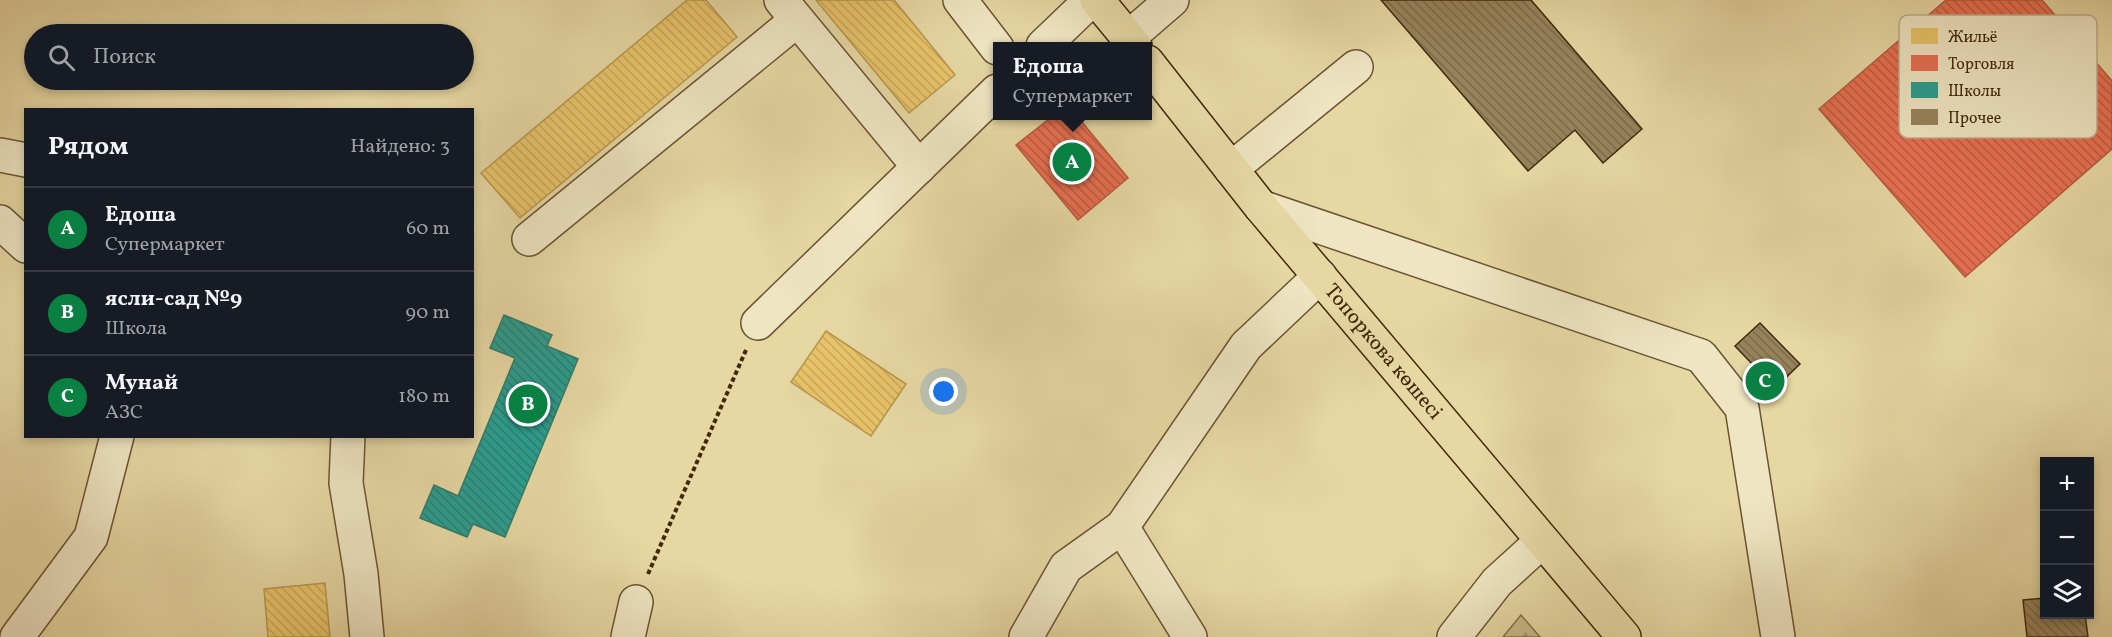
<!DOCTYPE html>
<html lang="ru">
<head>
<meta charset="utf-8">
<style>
  :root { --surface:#171b24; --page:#20242c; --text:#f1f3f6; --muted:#9ea1a6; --line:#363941; --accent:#0b8043 }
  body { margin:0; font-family:Vollkorn,serif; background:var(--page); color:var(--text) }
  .controls { position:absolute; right:18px; bottom:18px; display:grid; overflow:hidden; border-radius:0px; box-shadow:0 3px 9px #0003 }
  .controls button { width:54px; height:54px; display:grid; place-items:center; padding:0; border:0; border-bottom:2px solid var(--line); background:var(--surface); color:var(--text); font:30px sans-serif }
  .you { position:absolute; left:944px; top:392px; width:21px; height:21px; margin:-15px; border:4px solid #fff; border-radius:50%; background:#1a73e8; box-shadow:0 0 0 9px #1a73e833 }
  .badge { display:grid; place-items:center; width:39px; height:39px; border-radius:50%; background:var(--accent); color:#fff; font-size:20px; font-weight:700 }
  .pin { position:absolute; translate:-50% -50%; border:3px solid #fff; box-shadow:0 2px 6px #0006 }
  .popup { position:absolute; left:993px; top:42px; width:159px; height:78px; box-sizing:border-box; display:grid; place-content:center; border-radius:0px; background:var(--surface); filter:drop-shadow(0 2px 4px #0005); font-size:20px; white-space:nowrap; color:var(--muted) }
  .popup b { font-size:22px; color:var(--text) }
  .popup::after { content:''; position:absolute; left:50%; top:100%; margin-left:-12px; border:12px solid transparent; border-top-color:var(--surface) }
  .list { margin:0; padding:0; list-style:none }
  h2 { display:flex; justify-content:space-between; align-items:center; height:78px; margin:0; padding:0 24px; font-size:26px }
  h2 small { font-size:20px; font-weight:400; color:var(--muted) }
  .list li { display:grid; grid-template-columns:39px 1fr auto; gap:18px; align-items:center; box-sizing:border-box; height:84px; padding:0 24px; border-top:2px solid var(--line) }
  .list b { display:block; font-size:22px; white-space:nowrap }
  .list p { margin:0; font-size:20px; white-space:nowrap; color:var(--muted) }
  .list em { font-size:20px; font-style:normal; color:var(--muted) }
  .icon { flex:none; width:33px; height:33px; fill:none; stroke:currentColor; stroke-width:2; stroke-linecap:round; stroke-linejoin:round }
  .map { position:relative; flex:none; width:2112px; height:637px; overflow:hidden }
  .search { position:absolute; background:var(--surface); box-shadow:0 3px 9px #0003; left:24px; top:24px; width:450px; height:66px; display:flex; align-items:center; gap:15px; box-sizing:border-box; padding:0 21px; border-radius:33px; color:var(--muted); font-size:22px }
  .panel { position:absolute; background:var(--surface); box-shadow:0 3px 9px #0003; left:24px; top:108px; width:450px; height:330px; border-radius:0px }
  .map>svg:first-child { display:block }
</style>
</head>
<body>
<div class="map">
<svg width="2112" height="637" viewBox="0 0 2112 637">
  <defs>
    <pattern id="forest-firs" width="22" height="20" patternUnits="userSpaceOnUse" patternTransform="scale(1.5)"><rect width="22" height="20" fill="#cab989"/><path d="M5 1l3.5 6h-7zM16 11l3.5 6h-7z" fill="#a6966e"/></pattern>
    <pattern id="homes-back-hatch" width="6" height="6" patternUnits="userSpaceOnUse" patternTransform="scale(1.5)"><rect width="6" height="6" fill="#e9c46a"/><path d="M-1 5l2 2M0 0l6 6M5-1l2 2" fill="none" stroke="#c9a85b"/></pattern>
    <pattern id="shops-back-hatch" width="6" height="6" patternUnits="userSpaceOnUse" patternTransform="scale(1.5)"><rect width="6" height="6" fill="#e76f51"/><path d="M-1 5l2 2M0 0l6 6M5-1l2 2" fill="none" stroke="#bd5b42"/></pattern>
    <pattern id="schools-back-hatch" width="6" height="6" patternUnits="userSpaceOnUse" patternTransform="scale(1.5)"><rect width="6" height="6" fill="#2a9d8f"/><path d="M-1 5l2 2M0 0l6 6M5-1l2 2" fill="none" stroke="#268073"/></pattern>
    <pattern id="building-back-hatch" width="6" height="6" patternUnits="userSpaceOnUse" patternTransform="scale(1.5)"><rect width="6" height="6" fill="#97835b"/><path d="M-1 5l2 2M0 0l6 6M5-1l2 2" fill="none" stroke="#7d6b4a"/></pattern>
  </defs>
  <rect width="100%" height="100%" fill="#e6d7a3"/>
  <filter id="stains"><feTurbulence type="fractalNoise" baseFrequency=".00333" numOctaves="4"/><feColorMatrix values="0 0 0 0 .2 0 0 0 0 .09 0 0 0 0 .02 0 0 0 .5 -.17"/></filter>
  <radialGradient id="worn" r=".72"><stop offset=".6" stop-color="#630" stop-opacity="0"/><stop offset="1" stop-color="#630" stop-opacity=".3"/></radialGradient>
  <path fill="url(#forest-firs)" stroke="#86714a" stroke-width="1.5" d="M1521,615L1540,637H1503Z"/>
  <g fill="url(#homes-back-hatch)" stroke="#b7964e" stroke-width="1.5">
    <path d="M687,0H706L737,37L520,218L481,173Z"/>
    <path d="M816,0H894L955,75L909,113Z"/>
    <path d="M826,331L906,384L871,436L791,382Z"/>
    <path d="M325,583L330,637H268L264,589Z"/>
  </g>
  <g fill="url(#shops-back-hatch)" stroke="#b55a3c" stroke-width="1.5">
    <path d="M1946,0H2042L2112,81V149L1965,277L1819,109Z"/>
    <path d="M1053,116H1077L1128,178L1078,220L1016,145Z"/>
  </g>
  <path fill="url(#schools-back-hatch)" stroke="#317a68" stroke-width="1.5" d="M504,315L552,335L547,346L578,359L505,537L473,524L467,537L420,518L434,485L458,496L515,358L490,348Z"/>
  <g fill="url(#building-back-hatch)" stroke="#41290c" stroke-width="1.5">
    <path d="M1381,0H1531L1642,129L1603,163L1575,130L1528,171Z"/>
    <path d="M1760,323L1800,364L1775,388L1735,346Z"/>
    <path d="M2044,598V614H2085L2088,637H2027L2023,600Z"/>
  </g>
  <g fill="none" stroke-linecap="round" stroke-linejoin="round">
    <defs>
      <g id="minor">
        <path d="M781,0L919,167"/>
        <path d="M960,0L997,48"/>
        <path d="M1128,38L1172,0"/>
        <path d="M1043,46L1091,0"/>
        <path d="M0,155L26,160"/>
        <path d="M1231,169L1356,67"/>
        <path d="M1261,207L1701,356L1742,408L1778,637"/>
        <path d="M0,222L26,246"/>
        <path d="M529,239L797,20"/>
        <path d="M758,323L997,91"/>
        <path d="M348,436L346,483L361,574L367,637"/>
        <path d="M1122,527L1190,637"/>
        <path d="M17,637L91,537L117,436"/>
        <path d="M628,637L636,602"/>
        <path d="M1026,637L1066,567L1122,527L1246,346L1320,276"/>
        <path d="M1454,637L1497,582L1542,541"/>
      </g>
      <g id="highway">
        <path d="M1097,0L1135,46"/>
        <path id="s1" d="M1147,62L1261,207L1624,637"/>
      </g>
    </defs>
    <use href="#minor" stroke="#6a5432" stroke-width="36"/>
    <use href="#highway" stroke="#41290c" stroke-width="36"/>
    <path stroke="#41290c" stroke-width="4" stroke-dasharray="4.5 3" stroke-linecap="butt" d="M648,574L746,350"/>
    <use href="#minor" stroke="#efe5c3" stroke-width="33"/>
    <use href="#highway" stroke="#e6d7a3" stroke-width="33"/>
  </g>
  <g text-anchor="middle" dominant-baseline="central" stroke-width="6" stroke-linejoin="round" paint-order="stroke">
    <g font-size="21" fill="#41290c" stroke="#efe5c3">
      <text stroke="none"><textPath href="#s1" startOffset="374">Топоркова көшесі</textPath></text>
    </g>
  </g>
  <rect x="1899" y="15" width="198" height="123" rx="9" fill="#efe5c3" stroke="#bbad8c" stroke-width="1.5"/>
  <rect x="1911" y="28" width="27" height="16" fill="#e9c46a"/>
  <rect x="1911" y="55" width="27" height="16" fill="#e76f51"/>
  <rect x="1911" y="82" width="27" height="16" fill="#2a9d8f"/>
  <rect x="1911" y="109" width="27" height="16" fill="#97835b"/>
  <g font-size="16" fill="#41290c">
    <text x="1948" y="42">Жильё</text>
    <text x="1948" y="69">Торговля</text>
    <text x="1948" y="96">Школы</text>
    <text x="1948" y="123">Прочее</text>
  </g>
  <rect width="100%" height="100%" filter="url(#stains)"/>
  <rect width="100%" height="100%" fill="url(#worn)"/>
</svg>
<div class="controls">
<button>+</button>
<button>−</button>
<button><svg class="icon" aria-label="layers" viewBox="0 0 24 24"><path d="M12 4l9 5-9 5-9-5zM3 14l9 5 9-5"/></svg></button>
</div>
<div class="you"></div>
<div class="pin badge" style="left:1072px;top:162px">A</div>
<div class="popup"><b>Едоша</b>Супермаркет</div>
<div class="pin badge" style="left:528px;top:404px">B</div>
<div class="pin badge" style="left:1765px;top:381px">C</div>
<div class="search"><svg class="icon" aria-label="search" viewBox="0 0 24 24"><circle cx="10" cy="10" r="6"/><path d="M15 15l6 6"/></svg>Поиск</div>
<section class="panel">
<h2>Рядом<small>Найдено: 3</small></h2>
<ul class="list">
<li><span class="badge">A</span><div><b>Едоша</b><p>Супермаркет</p></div><em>60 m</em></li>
<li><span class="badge">B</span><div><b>ясли-сад №9</b><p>Школа</p></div><em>90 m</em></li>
<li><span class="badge">C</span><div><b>Мунай</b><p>АЗС</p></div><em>180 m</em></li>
</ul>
</section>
</div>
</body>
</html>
